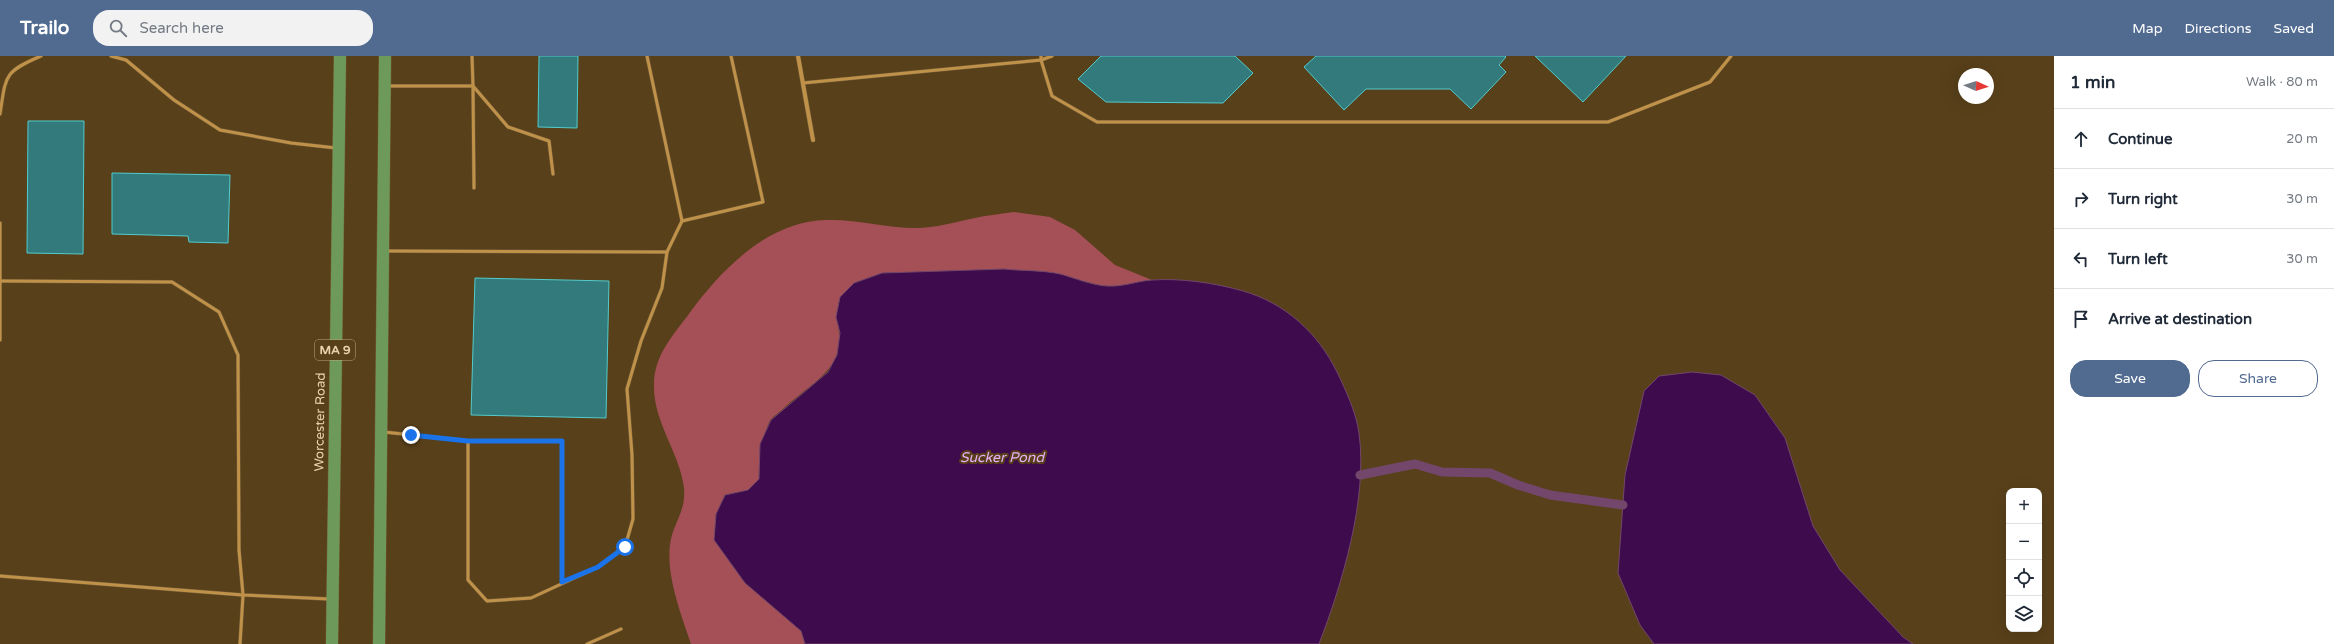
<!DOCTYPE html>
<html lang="en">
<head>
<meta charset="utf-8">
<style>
  :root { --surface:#fff; --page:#f2f2f3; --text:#1f2937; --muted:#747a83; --line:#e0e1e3; --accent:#506a90 }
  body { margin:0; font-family:"Varela Round",sans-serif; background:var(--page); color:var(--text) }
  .controls { position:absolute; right:12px; bottom:12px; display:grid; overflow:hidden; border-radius:8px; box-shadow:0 4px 16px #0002 }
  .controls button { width:36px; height:36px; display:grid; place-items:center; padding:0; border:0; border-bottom:1px solid var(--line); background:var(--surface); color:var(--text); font:20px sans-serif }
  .compass { position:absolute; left:1958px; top:12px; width:36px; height:36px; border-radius:50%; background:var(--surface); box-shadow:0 4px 16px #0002; rotate:93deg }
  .stop { position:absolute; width:12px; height:12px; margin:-9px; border:3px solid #1a73e8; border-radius:50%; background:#fff }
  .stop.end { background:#1a73e8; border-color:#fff; box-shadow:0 1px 4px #0008 }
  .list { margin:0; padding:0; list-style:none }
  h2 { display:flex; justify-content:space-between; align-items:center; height:52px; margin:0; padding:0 16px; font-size:17px }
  h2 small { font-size:13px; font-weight:400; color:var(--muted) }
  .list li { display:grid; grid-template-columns:26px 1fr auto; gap:12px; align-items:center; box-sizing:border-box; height:60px; padding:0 16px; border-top:1px solid var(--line) }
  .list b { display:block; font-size:15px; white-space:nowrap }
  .list em { font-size:13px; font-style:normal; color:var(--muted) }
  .actions { display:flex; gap:8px; padding:12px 16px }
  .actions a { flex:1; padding:9px 0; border:1px solid var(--accent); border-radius:16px; text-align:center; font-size:14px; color:var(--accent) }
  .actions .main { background:var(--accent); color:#fff }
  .icon { flex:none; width:22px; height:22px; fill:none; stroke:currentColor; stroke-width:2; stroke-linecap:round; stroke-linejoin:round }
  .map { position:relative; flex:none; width:2054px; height:588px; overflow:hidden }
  header { display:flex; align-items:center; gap:24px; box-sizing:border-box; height:56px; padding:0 20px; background:var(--accent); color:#fff }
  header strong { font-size:19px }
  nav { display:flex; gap:22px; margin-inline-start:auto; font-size:14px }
  .search { width:280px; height:36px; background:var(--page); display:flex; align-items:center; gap:10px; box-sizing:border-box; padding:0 14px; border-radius:16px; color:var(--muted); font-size:15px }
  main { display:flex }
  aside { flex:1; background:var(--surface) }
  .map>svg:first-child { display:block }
</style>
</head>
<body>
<header>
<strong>Trailo</strong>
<div class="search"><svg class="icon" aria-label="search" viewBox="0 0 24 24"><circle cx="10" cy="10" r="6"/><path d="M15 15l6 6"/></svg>Search here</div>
<nav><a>Map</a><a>Directions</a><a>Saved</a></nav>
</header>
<main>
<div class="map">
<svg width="2054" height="588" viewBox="0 0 2054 588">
  <rect width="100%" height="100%" fill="#58401a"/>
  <path fill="#a55056" d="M1014,156L1050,161L1075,174L1115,209L1152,224L1118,231L1101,230L1058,218L1004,213L882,217L836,261C850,311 817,322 785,351C781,355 775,359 771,363C763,375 758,409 759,423L748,434L725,439L714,484L745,527L801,575L805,588H691C681,558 664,515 671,483C675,465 686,454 684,432C680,397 653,366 654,329C654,298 674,279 691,255C723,212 769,165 826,164C856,163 886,172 915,172C936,172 955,166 975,162C988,159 1001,158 1014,156Z"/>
  <g fill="#3e0b4d" stroke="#72476b">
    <path d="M1004,213C1022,215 1042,214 1060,218C1075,222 1091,229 1107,230C1123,231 1137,225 1152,224C1182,222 1215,227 1243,235C1285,247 1318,277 1337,316C1346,335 1356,356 1359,377C1368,443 1342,528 1319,588H805L801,575L745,527L714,484L716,458L725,439L748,434L759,423L760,388L771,364L828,316L837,299L840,277L836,261L840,241L854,227L882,217Z"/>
    <path d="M1692,316L1721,319L1755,339L1785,382L1813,470L1840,514L1903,581L1913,588H1654L1640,569L1618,517L1625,419L1644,335L1659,320Z"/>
  </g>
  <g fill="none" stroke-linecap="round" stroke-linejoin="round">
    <path stroke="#72476b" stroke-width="9" d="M1360,419L1415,408L1442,416L1490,417L1518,429L1550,439L1623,449"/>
  </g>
  <g fill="#327a7b" stroke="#53cbcd">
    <path d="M539,0H578L577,72L538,71Z"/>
    <path d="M1101,0H1235L1253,17L1223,47L1106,46L1078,23Z"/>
    <path d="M1316,0H1505L1506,1L1499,9L1506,16L1471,53L1450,33H1366L1344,54L1304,11Z"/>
    <path d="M1535,0H1626L1583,46Z"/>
    <path d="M28,65H84L83,198L27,197Z"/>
    <path d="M112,117L230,119L228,187L189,186L188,180L112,178Z"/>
    <path d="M475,222L609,225L606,362L471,359Z"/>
  </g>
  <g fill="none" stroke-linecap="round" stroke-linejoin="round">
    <defs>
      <g id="lane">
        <path d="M111,0L126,4L174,44L220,74L291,87L336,92"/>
        <path d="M1052,0L1041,4L1052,40L1097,66H1608L1710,26L1731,0"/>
        <path d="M803,27L1041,4V0"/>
        <path d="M388,30H473L472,0"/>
        <path d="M0,58C6,20 3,16 41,0"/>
        <path d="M474,132L473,30L508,71L549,85L553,118"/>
        <path d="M682,165L763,146L731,0"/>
        <path d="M0,167V284"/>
        <path d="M386,195L667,196L682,165L647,0"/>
        <path d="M1,225L172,226L219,256L238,299L239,494L243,539L240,588"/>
        <path d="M384,376L468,385V524L487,545L531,542L598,511L625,491L633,463L632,399L627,333L641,285L662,232L667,196"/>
        <path d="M468,385H562V526"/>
        <path d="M0,520L243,539L329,543"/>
        <path d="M587,588L621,573"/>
      </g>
      <path id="street" d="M798,0L813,84"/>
      <g id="highway">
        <path d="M332,588L340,0"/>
        <path d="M379,588L385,0"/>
      </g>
    </defs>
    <use href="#lane" stroke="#745d38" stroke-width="4"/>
    <use href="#street" stroke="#745d38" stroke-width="5"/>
    <use href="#highway" stroke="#745d38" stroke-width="13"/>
    <use href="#lane" stroke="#bf9149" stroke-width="3"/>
    <use href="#street" stroke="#bf9149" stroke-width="4"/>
    <use href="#highway" stroke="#6d9a5b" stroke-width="12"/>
  </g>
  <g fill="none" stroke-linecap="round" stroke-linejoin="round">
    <path stroke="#1a73e8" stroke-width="5" d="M411,379L468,385H562V526L598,511L625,491"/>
  </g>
  <g text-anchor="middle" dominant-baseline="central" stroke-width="4" stroke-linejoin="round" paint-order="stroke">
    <rect fill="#58401a" stroke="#bea683" stroke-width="1" x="315" y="284" width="40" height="20" rx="3"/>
    <g font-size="12" font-weight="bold" fill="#ead2b0">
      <text x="335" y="294">MA 9</text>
    </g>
    <g font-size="13" fill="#ead2b0" stroke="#58401a">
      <text transform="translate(320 366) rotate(-89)">Worcester Road</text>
    </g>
    <g font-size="14" font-style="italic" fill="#e8b0fb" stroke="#58401a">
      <text x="1002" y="401">Sucker Pond</text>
    </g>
  </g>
</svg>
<div class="controls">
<button>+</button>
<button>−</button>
<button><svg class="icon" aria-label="locate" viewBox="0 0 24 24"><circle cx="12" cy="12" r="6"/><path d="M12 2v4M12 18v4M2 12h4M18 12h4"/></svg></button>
<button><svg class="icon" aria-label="layers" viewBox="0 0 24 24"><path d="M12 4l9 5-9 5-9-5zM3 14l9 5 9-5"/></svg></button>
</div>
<svg class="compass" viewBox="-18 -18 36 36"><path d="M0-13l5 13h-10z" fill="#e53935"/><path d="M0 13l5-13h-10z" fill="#747a83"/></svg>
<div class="stop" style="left:625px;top:491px"></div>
<div class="stop end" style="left:411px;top:379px"></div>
</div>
<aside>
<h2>1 min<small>Walk · 80 m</small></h2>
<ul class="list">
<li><svg class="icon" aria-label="ahead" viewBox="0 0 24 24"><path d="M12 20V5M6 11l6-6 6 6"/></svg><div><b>Continue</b></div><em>20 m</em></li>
<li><svg class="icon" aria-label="right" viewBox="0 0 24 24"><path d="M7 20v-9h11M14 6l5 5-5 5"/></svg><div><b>Turn right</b></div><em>30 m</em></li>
<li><svg class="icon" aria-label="left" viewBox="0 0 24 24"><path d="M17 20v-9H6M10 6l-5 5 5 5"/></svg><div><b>Turn left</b></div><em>30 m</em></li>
<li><svg class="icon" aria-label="arrive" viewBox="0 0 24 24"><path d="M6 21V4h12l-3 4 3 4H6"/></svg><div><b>Arrive at destination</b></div></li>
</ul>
<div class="actions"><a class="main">Save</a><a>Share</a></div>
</aside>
</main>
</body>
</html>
